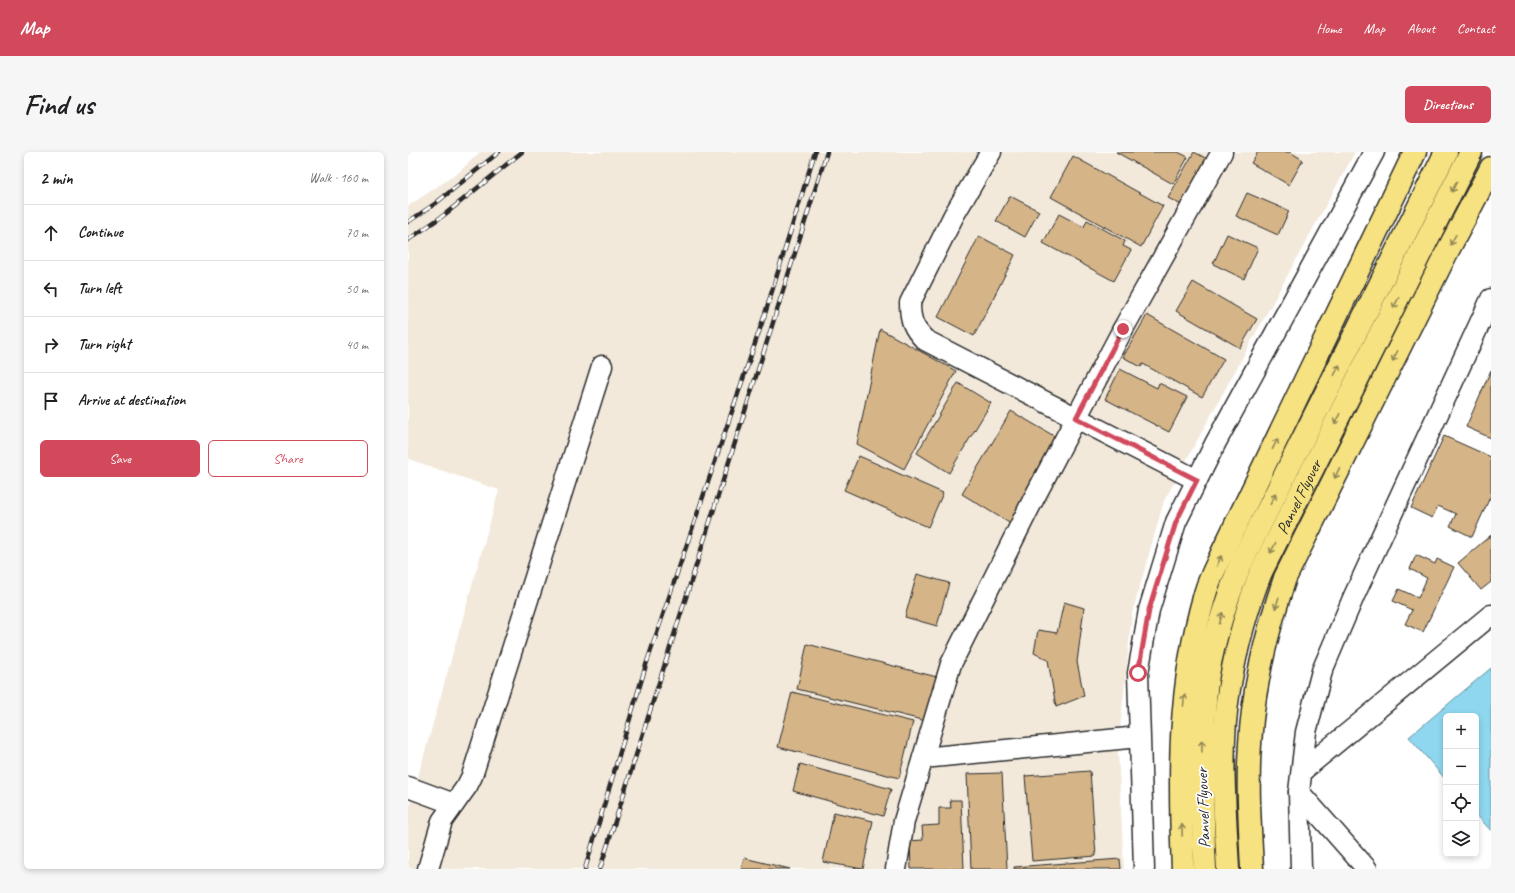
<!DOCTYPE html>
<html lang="en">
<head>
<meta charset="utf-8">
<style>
  :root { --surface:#fff; --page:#f6f6f6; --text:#202124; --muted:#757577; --line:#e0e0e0; --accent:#d1495b }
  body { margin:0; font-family:Caveat,sans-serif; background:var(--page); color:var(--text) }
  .controls { position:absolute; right:12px; bottom:12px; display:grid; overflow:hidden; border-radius:6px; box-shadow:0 2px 6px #0003 }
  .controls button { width:36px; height:36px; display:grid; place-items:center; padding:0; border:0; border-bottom:1px solid var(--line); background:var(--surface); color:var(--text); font:20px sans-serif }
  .stop { position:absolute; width:12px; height:12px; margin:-9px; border:3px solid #d1495b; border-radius:50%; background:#fff }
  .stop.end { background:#d1495b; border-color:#fff; box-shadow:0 1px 4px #0008 }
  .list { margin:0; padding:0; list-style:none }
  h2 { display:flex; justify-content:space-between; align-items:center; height:52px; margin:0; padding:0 16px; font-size:17px }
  h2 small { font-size:13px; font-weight:400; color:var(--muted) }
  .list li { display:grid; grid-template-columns:26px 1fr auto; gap:12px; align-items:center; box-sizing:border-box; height:56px; padding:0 16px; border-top:1px solid var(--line) }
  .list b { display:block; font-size:15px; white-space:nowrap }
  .list em { font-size:13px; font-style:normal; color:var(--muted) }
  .actions { display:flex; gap:8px; padding:12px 16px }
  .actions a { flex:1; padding:9px 0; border:1px solid var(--accent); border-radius:6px; text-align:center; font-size:14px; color:var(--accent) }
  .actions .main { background:var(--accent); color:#fff }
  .icon { flex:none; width:22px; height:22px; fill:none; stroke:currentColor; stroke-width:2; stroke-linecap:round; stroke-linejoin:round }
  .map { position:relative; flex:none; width:1083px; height:717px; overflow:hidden; border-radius:6px }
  header { display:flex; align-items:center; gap:24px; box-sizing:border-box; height:56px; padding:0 20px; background:var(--accent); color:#fff }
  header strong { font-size:19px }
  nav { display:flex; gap:22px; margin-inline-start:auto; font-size:14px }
  .intro { display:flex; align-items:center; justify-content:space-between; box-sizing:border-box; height:96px; padding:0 24px }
  h1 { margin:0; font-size:28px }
  .button { padding:10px 18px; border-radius:6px; background:var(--accent); color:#fff; font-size:14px; font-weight:700 }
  main { display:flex; gap:24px; padding:0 24px }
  aside { flex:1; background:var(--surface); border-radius:6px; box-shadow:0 2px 6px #0003 }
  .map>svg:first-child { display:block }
</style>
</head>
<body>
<header>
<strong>Map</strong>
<nav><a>Home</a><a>Map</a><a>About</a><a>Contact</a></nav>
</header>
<div class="intro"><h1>Find us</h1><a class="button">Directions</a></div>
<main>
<aside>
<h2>2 min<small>Walk · 160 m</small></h2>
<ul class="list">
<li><svg class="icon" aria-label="ahead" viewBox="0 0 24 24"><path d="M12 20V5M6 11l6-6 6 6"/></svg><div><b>Continue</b></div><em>70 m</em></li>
<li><svg class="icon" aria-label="left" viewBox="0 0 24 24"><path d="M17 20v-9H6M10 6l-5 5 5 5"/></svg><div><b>Turn left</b></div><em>50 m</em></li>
<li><svg class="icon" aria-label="right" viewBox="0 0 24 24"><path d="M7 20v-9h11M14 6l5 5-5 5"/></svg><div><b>Turn right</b></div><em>40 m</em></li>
<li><svg class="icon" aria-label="arrive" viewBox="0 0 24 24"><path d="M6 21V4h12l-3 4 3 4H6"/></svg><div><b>Arrive at destination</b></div></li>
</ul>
<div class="actions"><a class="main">Save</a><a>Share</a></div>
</aside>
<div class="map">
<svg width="1083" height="717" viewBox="0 0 1083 717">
  <rect width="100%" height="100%" fill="#fff"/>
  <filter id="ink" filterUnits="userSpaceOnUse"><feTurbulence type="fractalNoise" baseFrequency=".025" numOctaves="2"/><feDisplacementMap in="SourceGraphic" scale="8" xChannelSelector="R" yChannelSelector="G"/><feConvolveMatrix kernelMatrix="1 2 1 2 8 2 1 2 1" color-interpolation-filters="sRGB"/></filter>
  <g filter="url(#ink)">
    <path fill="#f2e9db" d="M72,0H947L756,349L724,462L710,598L716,717H0V660L91,338L0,307V54L50,21Z"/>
    <path fill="#8ed7ef" stroke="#6692a1" d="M1083,516V679L1068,662V564H1038V628L1001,585Z"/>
    <g fill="#d5b588" stroke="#2b2b2b">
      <path d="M708,0H770L780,5L765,32Z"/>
      <path d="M786,0L805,10L779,56L760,46Z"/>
      <path d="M850,0H882L895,8L881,33L843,11Z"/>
      <path d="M665,4L755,54L733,95L643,45Z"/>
      <path d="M839,41L881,59L870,83L828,64Z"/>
      <path d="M602,44L631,59L617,85L588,69Z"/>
      <path d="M651,62L676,75L679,68L717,89L715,94L723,98L706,129L635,91Z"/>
      <path d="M819,82L850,96L836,127L805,112Z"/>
      <path d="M571,84L607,103L566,184L530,165Z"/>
      <path d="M785,130L849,167L832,196L768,159Z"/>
      <path d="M739,163L816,207L794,245L735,212L733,215L715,205Z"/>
      <path d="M472,177L548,219L496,317L449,292Z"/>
      <path d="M712,217L749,236L751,231L779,245L761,280L697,247Z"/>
      <path d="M1083,218V286L1058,275Z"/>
      <path d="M550,231L583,251L541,321L509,301Z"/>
      <path d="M603,259L653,288L603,372L554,342Z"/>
      <path d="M1036,284L1083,305V343L1064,385L1042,374L1048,362L1030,354L1024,366L1003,356Z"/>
      <path d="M451,304L535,341L520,375L436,338Z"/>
      <path d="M1083,383V430L1073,438L1050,411Z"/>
      <path d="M1008,403L1027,412L1029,407L1046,415L1015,480L997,472L1004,458L985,449L991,437L1010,446L1019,426L1002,417Z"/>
      <path d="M509,422L541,431L529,474L497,465Z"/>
      <path d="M656,450L676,456L669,510L676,544L648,555L640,508L626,501L630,478L649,481Z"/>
      <path d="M399,492L529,525L518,569L389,537Z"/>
      <path d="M384,540L505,570L491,626L370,595Z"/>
      <path d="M392,612L483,637L475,664L385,639Z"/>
      <path d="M682,619L688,704L624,709L617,624Z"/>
      <path d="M594,621L599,717H563L559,622Z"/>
      <path d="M542,648H553L556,717H503L502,689L515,688L514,674L531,673V656H543Z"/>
      <path d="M426,660L465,669L455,717L415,710Z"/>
      <path d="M336,706L382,717H333Z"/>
      <path d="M712,707L713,717H606V715Z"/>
    </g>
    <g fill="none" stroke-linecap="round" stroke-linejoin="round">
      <defs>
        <g id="minor">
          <path d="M583,0L546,63L502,151C502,168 505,176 517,188L789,328"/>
          <path d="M515,606L731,585"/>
          <path d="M894,619L1083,463"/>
          <path d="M0,635L46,652"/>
          <path d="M891,640L959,717"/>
          <path d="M20,717L34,669L59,634L64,624L194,214"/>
          <path d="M488,717L496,669L543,512L625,348L715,177L814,0"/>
          <path d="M736,717L730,521L741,458L768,370L808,290L966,0"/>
          <path d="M893,717L891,640L898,580L914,519L946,444L1083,147"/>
        </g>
        <g id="highway">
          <path d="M775,717C771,622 770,535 797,442C801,427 809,413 815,399L1007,0"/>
          <path d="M797,717C794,657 792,597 798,537C803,494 817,451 833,411L1038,0"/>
          <path id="s1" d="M820,717C817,658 811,596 821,537C828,497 838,458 853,420L1063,0"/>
          <path d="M844,717C842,675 839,634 842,592C845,535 859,479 877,426L1038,102L1083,16"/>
        </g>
      </defs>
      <use href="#minor" stroke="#2b2b2b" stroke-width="23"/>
      <use href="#highway" stroke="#2b2b2b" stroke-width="25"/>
      <use href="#minor" stroke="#fff" stroke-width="20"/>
      <use href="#highway" stroke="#f6e281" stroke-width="22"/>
      <defs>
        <g id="rail">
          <path d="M0,70L28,51L91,0"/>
          <path d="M0,88L36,63L114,0"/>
          <path d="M177,717L238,513L356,165L407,0"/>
          <path d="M192,717L419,0"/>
        </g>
      </defs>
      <use href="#rail" stroke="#2b2b2b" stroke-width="4.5"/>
      <use href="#rail" stroke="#fff" stroke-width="3" stroke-dasharray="9" stroke-linecap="butt"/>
    </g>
    <defs><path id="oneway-shaft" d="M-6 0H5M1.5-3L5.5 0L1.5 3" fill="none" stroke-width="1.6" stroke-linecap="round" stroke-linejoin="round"/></defs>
    <g stroke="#908656">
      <use href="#oneway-shaft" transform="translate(1046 35) rotate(117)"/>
      <use href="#oneway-shaft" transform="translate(1045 88) rotate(118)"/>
      <use href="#oneway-shaft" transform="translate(988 151) rotate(117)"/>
      <use href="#oneway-shaft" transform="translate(987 204) rotate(116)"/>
      <use href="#oneway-shaft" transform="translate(929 218) rotate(-63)"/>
      <use href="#oneway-shaft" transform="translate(929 267) rotate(117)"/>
      <use href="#oneway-shaft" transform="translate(867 292) rotate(-64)"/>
      <use href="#oneway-shaft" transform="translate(929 321) rotate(116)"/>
      <use href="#oneway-shaft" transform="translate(865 347) rotate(-63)"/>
      <use href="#oneway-shaft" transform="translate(865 396) rotate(117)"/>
      <use href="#oneway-shaft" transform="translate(811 409) rotate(-67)"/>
      <use href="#oneway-shaft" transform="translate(869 451) rotate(108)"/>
      <use href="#oneway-shaft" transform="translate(813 466) rotate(-76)"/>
      <use href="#oneway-shaft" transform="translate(776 548) rotate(-85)"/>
      <use href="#oneway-shaft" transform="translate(794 594) rotate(-89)"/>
      <use href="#oneway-shaft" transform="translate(774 678) rotate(-92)"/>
    </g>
  </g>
  <g fill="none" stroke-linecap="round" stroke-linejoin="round" filter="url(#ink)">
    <path stroke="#d1495b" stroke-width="5" d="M715,177L668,266L789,328L768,370L741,458L730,521"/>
  </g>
  <g text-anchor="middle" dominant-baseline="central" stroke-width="3.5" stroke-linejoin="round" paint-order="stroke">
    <g font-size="17" fill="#2b2b2b" stroke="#fff">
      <text stroke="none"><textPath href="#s1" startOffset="386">Panvel Flyover</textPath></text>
      <text transform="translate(795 656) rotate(-92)">Panvel Flyover</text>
    </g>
  </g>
</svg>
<div class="controls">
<button>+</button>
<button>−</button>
<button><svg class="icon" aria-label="locate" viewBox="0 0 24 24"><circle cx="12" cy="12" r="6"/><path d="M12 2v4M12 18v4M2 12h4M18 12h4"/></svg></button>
<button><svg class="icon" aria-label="layers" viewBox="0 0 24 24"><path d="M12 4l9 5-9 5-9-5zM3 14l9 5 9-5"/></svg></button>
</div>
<div class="stop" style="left:730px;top:521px"></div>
<div class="stop end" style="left:715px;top:177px"></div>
</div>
</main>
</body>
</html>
